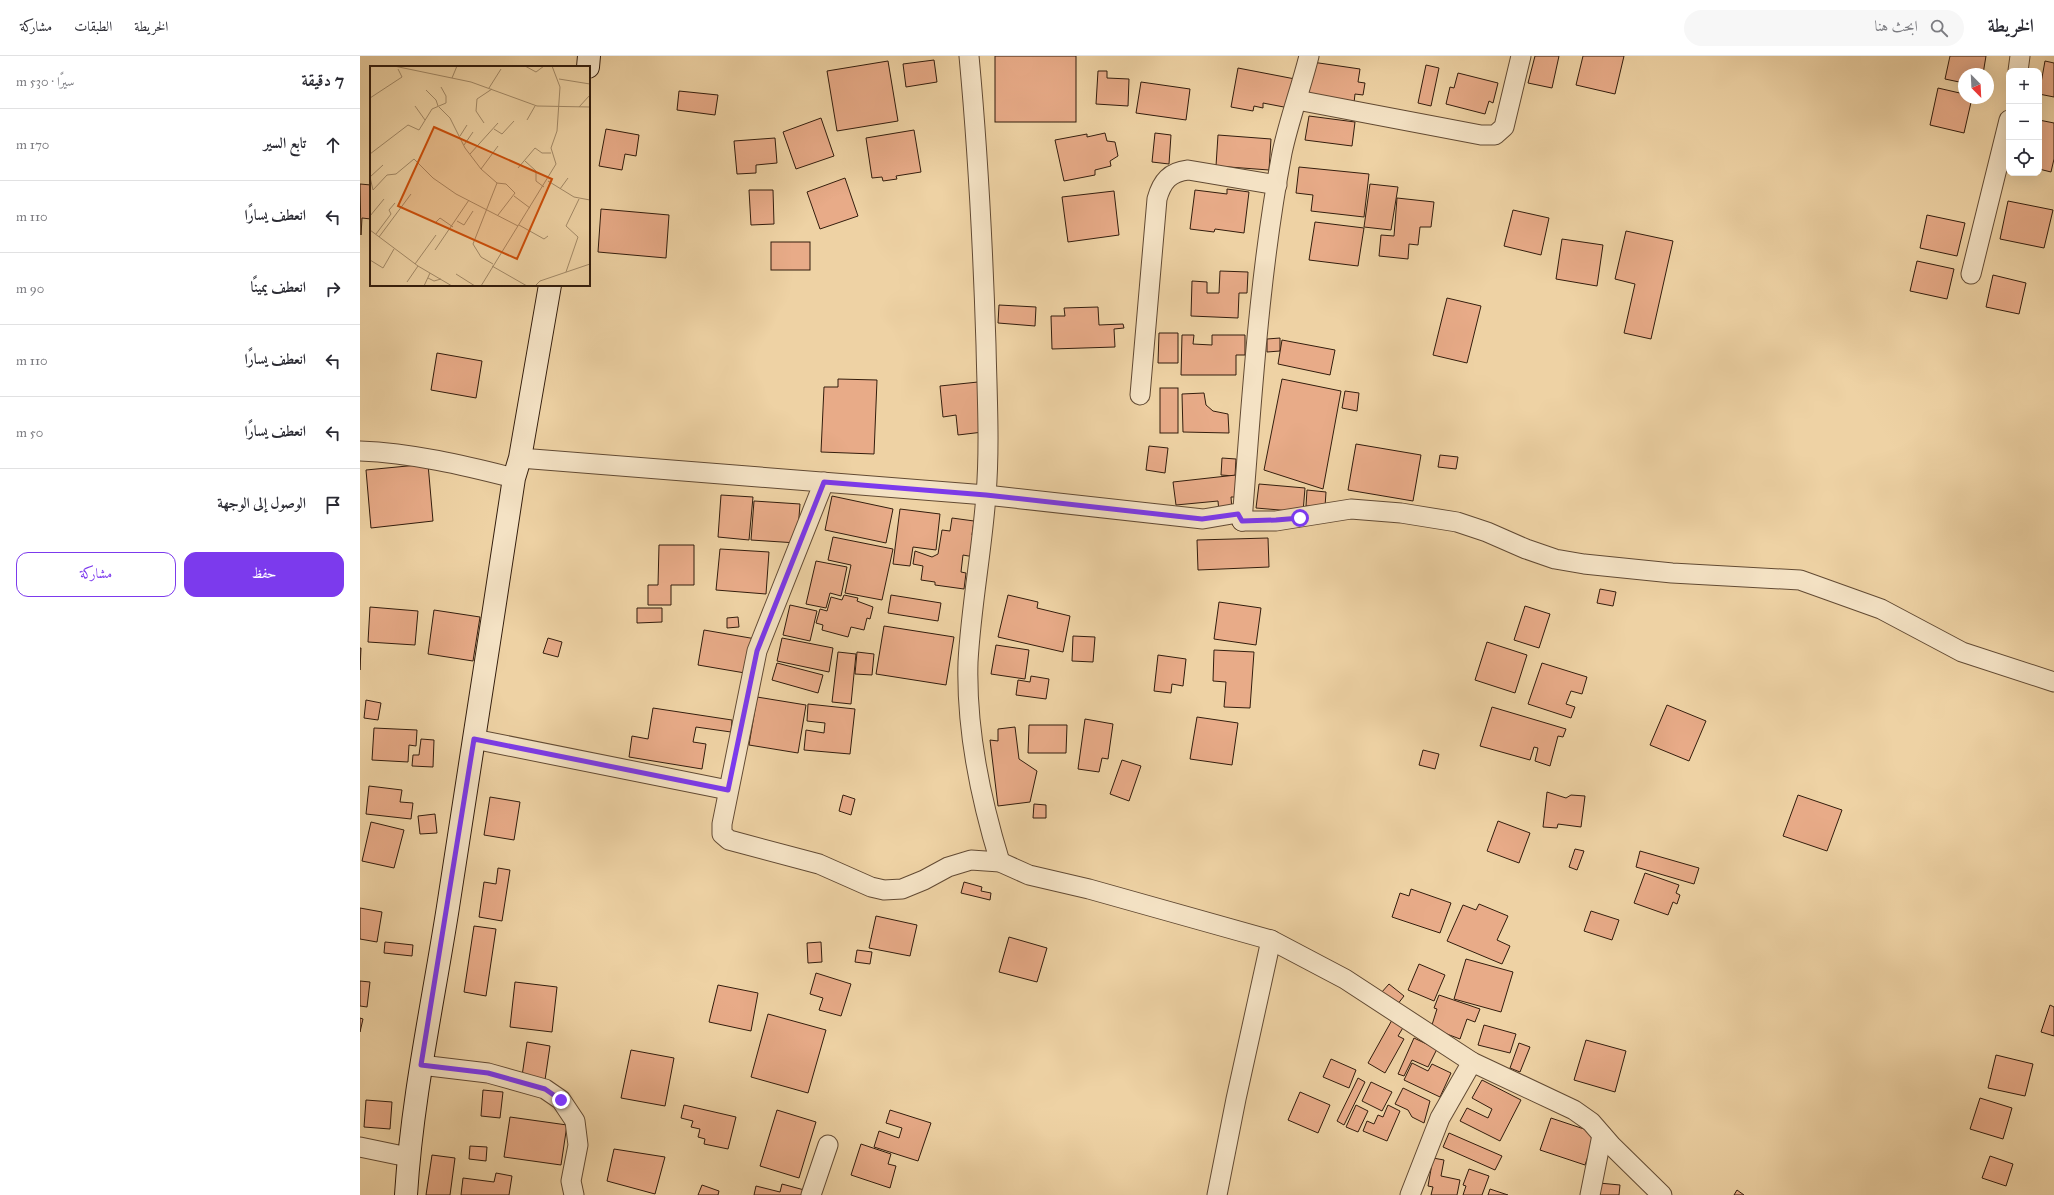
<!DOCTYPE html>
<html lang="ar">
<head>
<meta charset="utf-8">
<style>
  :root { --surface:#fff; --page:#f7f7f7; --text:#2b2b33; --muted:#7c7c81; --line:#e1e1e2; --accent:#7c3aed }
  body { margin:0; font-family:"IM FELL Great Primer",Amiri,serif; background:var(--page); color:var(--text); direction:rtl }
  .controls { position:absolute; right:12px; top:12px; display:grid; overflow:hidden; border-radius:8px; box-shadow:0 4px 16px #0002 }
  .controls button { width:36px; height:36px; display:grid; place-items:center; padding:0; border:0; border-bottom:1px solid var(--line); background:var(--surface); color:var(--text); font:20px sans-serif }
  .compass { position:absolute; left:1598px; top:12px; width:36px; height:36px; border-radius:50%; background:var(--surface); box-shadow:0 4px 16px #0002; rotate:156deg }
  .stop { position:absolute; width:12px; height:12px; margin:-9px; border:3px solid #7c3aed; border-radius:50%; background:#fff }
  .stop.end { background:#7c3aed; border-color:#fff; box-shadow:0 1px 4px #0008 }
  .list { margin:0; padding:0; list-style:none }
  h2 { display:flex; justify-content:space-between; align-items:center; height:52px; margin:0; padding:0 16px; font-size:17px }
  h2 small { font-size:13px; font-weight:400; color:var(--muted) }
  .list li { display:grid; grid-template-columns:26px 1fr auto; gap:12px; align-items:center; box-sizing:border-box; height:72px; padding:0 16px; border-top:1px solid var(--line) }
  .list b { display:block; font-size:15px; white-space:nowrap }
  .list em { font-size:13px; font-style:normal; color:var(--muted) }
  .actions { display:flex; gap:8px; padding:12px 16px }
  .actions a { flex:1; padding:9px 0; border:1px solid var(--accent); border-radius:12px; text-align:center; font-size:14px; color:var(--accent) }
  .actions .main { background:var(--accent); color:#fff }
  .icon { flex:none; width:22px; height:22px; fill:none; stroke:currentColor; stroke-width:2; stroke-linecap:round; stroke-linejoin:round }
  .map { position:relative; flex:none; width:1694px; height:1139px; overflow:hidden; direction:ltr }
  header { display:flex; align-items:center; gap:24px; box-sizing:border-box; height:56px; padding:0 20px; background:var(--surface); border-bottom:1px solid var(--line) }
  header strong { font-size:19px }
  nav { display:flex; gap:22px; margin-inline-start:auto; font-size:14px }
  .search { width:280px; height:36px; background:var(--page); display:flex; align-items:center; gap:10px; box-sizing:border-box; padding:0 14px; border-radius:22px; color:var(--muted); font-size:15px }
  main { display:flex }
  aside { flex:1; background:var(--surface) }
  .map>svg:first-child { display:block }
</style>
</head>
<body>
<header>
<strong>الخريطة</strong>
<div class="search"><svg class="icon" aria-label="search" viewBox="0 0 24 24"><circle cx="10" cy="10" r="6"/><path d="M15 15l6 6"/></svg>ابحث هنا</div>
<nav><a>الخريطة</a><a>الطبقات</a><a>مشاركة</a></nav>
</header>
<main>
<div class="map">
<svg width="1694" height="1139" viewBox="0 0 1694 1139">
  <rect width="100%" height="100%" fill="#eed2a4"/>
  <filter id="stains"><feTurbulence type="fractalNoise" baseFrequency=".005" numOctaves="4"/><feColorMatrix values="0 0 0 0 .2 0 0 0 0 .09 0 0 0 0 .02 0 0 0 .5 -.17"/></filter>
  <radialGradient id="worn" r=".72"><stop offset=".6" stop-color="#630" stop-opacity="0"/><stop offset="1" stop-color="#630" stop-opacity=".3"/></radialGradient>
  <g fill="#e8ab88" stroke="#331d0d">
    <rect x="635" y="0" width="81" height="66"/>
    <path d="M1175,0H1199L1192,32L1168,27Z"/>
    <path d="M1223,0H1264L1255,38L1216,29Z"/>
    <path d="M1590,0H1626L1623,18H1604V27L1585,23Z"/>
    <path d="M574,4L577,26L546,31L543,8Z"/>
    <path d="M528,5L538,65L477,75L467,15Z"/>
    <path d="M1685,5L1694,7V41L1679,38Z"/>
    <path d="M952,6L1000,13L998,26L1005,27L1003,39L995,38L994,47L947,40Z"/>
    <path d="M1066,9L1079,12L1071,50L1058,47Z"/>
    <path d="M878,12L935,23L929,52L903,47V52L894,50L893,55L871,51Z"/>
    <path d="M738,15H747V22L769,23L768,50L736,48Z"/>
    <path d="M1098,17L1138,27L1133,47L1129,45L1125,58L1086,48L1090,31L1094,32Z"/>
    <path d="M781,26L830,33L826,64L776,57Z"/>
    <path d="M1578,32L1604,38V42H1612L1604,77L1570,69Z"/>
    <path d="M319,35L358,39L355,59L317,54Z"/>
    <path d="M949,60L995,66L992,90L945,84Z"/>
    <path d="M461,62L474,100L436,113L423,76Z"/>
    <path d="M1679,64L1694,67V103L1691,116L1679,113Z"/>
    <path d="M246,73L279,79L276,100L265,98L262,114L239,110Z"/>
    <path d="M554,74L561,116L536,120L537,123L523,125L522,121L512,122L506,82Z"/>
    <path d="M745,77L747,85L755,86L758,100L750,105L751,110L735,114V119L704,125L695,84L727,78V81Z"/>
    <path d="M795,77L811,79L809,108L792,106Z"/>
    <path d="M858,79L911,83L909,114L856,110Z"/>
    <path d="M415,82L417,107L396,109V117L377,118L374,85Z"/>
    <path d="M939,111L1009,118L1004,161L951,155L953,139L936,137Z"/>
    <path d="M485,122L498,160L460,173L447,136Z"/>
    <path d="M0,128L11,129V163L2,162L1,179Z"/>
    <path d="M1010,128L1038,131L1031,174L1004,171Z"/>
    <path d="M867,133L889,136L884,177L855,173L854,176L830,173L835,134L867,138Z"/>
    <path d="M389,134H413L414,168L391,169Z"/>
    <path d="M754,135L759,179L708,186L702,141Z"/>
    <path d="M1037,142L1074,146L1071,171H1060L1058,189L1049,188L1048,203L1019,200L1021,179L1034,180Z"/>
    <path d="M1648,145L1693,154L1684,192L1640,183Z"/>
    <path d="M241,153L309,159L306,202L238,196Z"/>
    <path d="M1153,154L1189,162L1181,199L1144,190Z"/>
    <path d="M1567,159L1605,167L1597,200L1560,192Z"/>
    <path d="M955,166L1004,172L998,210L949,204Z"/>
    <path d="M1266,175L1313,185L1291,283L1264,277L1275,228L1255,223Z"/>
    <path d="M1202,183L1243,189L1237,230L1196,223Z"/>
    <rect x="411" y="186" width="39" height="28"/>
    <path d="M1557,205L1594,213L1587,243L1550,235Z"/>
    <path d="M860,215L888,216L887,237H879L878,262L831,260L832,225L847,226V237H859Z"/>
    <path d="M1633,219L1666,227L1659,258L1626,251Z"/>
    <path d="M1087,242L1121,250L1107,307L1073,299Z"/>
    <path d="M639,249L676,251L675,270L638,267Z"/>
    <path d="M738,251L739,269L763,268L764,272L754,273L755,291L692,293L691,260H705L704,252Z"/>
    <path d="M799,277H818V307H798Z"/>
    <path d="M822,279H834L833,288L852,289V279H885V299H876V319H821Z"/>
    <path d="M920,282V295L907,296V283Z"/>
    <path d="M922,284L975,294L970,319L918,308Z"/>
    <path d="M77,297L122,305L116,342L71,334Z"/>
    <path d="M478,323L517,324L514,398L461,396L464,331H478Z"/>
    <path d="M922,323L981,335L963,433L904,414Z"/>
    <path d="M618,326L623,376L598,379L596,359L583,361L580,330Z"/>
    <rect x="800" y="332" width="18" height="45"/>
    <path d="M985,335L999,337L997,355L982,352Z"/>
    <path d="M844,337L846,349L853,355L868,358L869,377L823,376L822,338Z"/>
    <path d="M996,388L1061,399L1053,445L988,434Z"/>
    <path d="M789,390L808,392L805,417L786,414Z"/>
    <path d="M1080,399L1098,401L1096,413L1078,411Z"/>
    <path d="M862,402L876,403L875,420L861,419Z"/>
    <path d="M68,408L73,465L11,472L6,414Z"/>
    <path d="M876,419L878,441H871L872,455L859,456L858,445L816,449L813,426Z"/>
    <path d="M899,428L945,432L943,456L896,452Z"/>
    <path d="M947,434L966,436L965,451L946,450Z"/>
    <path d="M361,439L393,441L389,484L358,481Z"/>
    <path d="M472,440L533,453L526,487L465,474Z"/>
    <path d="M394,445L440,448L437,487L391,484Z"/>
    <path d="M540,453L580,458L576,494L553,491L550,510L533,508Z"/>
    <path d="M592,462L614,465L612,479L617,480L614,501L603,499L601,516L606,517L604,533L575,529V526L561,524L563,510L553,508L555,495L572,501L578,498L582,474L590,475Z"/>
    <path d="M473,481L533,493L522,544L485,537L491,509L468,504Z"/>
    <path d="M908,482L909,511L838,514L837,484Z"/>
    <path d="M299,489H334V529H311V549H288V529H298Z"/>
    <path d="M360,493L409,496L406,538L356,534Z"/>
    <path d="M456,505L487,511L481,540L470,537L466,552L446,548Z"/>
    <path d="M1240,533L1256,536L1253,550L1237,547Z"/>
    <path d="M484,539L498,542L497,545L513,551L510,563L507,562L504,574L491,571L488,581L462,574L463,569L456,567L460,553L467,555L471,541L482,544Z"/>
    <path d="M531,539L581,547L578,565L528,557Z"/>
    <path d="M648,539L678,546L677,552L710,560L703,596L638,581Z"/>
    <path d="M859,546L901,552L896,589L854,583Z"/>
    <path d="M430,549L457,555L450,585L423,579Z"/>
    <path d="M1165,550L1190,558L1179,592L1154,584Z"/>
    <path d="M10,551L58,555L55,589L8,586Z"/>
    <path d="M277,552H302V566L277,567Z"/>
    <path d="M74,554L120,561L113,605L68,598Z"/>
    <path d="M378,561L379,571L367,572V562Z"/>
    <path d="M524,570L594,581L586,629L516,618Z"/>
    <path d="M344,574L396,583L385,617L338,609Z"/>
    <path d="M713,580L735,581L733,606L712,605Z"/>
    <path d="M188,582L202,586L198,601L183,597Z"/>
    <path d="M422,582L473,592L469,616L417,605Z"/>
    <path d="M1127,586L1167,599L1155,637L1115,624Z"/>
    <path d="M636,589L669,594L665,623L631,618Z"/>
    <path d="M0,592H1L0,614Z"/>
    <path d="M854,594L894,596L890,652L864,651L866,626L853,625Z"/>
    <path d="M478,596L496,598L491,648L472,646Z"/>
    <path d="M497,596L514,598L512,619L495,618Z"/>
    <path d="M798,599L826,603L823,630L812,628L811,637L794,635Z"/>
    <path d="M417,607L463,619L458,637L412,624Z"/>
    <path d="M1182,607L1227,621L1222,638L1211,635L1206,648L1215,651L1211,662L1168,648Z"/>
    <path d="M671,620L689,623L686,643L656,639L658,624L670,626Z"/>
    <path d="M397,641L446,649L438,697L389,689Z"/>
    <path d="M6,644L21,647L18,664L4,662Z"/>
    <path d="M448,648L495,653L490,698L444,694L446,674L464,677L465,667L447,665Z"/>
    <path d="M1307,649L1346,665L1329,705L1290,689Z"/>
    <path d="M1132,651L1206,673L1203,681L1198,680L1190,710L1175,705L1178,692L1174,691L1170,704L1120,690Z"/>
    <path d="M293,652L372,664L371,676L336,671L333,686L346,688L342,713L269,701L272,680L288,683Z"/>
    <path d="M837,661L878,667L872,709L830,703Z"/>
    <path d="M725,663L753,668L748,703L742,702L739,716L718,713Z"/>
    <path d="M669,669H707L706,697H668Z"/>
    <path d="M655,671L659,703L677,715L670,746L638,750L630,684L638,685V673Z"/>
    <path d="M14,672L57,674L56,690L49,689L48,706L12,704Z"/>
    <path d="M61,683L74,684L73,711L52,710L53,699H59Z"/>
    <path d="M1063,694L1079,698L1075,713L1059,709Z"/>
    <path d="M762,704L781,710L769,745L750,738Z"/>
    <path d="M9,730L42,734L40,746L53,747L51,763L6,758Z"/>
    <path d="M1187,736L1206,742L1211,739L1225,740L1221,771L1198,768L1197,772L1183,771Z"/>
    <path d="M483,739L495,743L491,759L479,755Z"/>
    <path d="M1438,739L1482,754L1467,795L1423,780Z"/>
    <path d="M130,741L160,746L154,784L124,779Z"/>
    <path d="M674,748L686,749V762H673Z"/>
    <path d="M75,758L77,777L60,778L58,760Z"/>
    <path d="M1138,765L1170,777L1159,807L1127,795Z"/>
    <path d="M11,766L44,774L34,812L2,805Z"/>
    <path d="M1215,793L1224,795L1217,814L1209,811Z"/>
    <path d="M1280,795L1339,812L1334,828L1276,811Z"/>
    <path d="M138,812L150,814L142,865L119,861L124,826L136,828Z"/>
    <path d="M1285,817L1319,829L1316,837L1320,839L1317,848L1313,846L1308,859L1274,847Z"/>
    <path d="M604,826L622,831L621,835L631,837L630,844L601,837Z"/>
    <path d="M1051,833L1091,847L1080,877L1032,861L1040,837L1049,840Z"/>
    <path d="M1119,848L1148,860L1137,884L1150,890L1142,908L1087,885L1103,849L1116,854Z"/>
    <path d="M0,852L22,856L17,886L0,883Z"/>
    <path d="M1231,855L1259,864L1252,884L1224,875Z"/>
    <path d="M516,860L557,869L550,900L509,892Z"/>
    <path d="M114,870L136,873L126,940L104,936Z"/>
    <path d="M649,881L687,892L677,926L639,916Z"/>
    <path d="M25,886L53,889L52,900L24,897Z"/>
    <path d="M461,886L462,906L448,907L447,887Z"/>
    <path d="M497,894L512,896L510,908L495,906Z"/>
    <path d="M1106,903L1153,916L1141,956L1094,943Z"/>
    <path d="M1059,908L1085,919L1074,945L1048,934Z"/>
    <path d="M456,917L491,928L481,960L459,954L463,942L450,938Z"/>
    <path d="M0,925L10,926L7,951L0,950Z"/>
    <path d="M155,926L197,931L192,976L150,971Z"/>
    <path d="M1029,928L1044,940L1037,949L1021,937Z"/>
    <path d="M358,929L398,937L391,975L349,966Z"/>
    <path d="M1079,939L1120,953L1115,966L1107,963L1100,983L1071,972L1077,953L1074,952Z"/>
    <path d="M1690,949L1694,951V980L1681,976Z"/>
    <path d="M408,958L466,974L448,1037L391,1021Z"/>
    <path d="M0,962L3,963L0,976Z"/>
    <path d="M1032,964L1044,970L1038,980L1044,983L1025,1017L1008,1007Z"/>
    <path d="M1124,969L1156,978L1150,997L1118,989Z"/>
    <path d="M1054,982L1077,993L1068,1011L1052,1004L1044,1020L1038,1018Z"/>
    <path d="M1226,984L1266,995L1255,1036L1214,1024Z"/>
    <path d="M167,986L190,990L185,1024L162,1020Z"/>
    <path d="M1159,987L1170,991L1160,1016L1150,1012Z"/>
    <path d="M271,994L314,1002L305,1050L261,1042Z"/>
    <path d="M1636,999L1673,1008L1665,1040L1628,1032Z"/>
    <path d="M971,1003L996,1014L989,1032L963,1021Z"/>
    <path d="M1052,1007L1068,1015L1072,1008L1091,1017L1080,1041L1044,1024Z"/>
    <path d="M998,1022L1005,1026L984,1069L977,1065Z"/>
    <path d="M1122,1024L1161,1044L1140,1085L1100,1065L1107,1052L1128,1062L1132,1053L1112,1042Z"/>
    <path d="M1011,1026L1032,1036L1022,1055L1002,1045Z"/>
    <path d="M1043,1032L1070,1045L1064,1067L1052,1061L1048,1054L1035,1048Z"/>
    <path d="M123,1034L143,1036L140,1062L121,1060Z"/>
    <path d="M940,1036L970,1049L958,1077L928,1064Z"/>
    <path d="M1620,1042L1652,1052L1643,1083L1610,1073Z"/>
    <path d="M6,1044L32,1046L30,1073L4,1071Z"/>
    <path d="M324,1049L376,1061L368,1093L344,1088L345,1083L338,1081L340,1073L331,1071L333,1065L321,1062Z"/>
    <path d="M996,1049L1008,1055L998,1076L986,1071Z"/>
    <path d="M1028,1049L1040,1055L1027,1085L1003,1075L1007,1065L1014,1068L1018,1059L1023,1061Z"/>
    <path d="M417,1054L456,1066L439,1122L400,1110Z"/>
    <path d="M530,1054L571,1067L558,1105L514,1091L519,1075L539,1082L542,1072L526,1067Z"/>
    <path d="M150,1061L207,1069L201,1109L144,1101Z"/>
    <path d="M1191,1062L1236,1077L1225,1109L1180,1094Z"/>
    <path d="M1089,1077L1142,1100L1135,1114L1083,1091Z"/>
    <path d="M501,1088L531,1098L528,1108L536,1110L530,1132L491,1119Z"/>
    <path d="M110,1090L127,1091L126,1105L109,1103Z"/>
    <path d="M254,1093L305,1101L295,1138L247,1125Z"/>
    <path d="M72,1099L95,1102L90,1139H66Z"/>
    <path d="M1630,1100L1653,1108L1646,1130L1622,1122Z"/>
    <path d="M1073,1102L1084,1104L1081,1120L1100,1124L1097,1139H1071L1073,1131L1068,1130Z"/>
    <path d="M1109,1113L1129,1120L1122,1139H1103L1106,1130L1103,1129Z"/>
    <path d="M136,1117L152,1120L149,1139H101L103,1122L134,1126Z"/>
    <path d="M1239,1127L1260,1129L1259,1139H1238Z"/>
    <path d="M422,1128L448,1135L446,1139H394L396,1130L420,1136Z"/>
    <path d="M342,1129L359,1135L358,1139H338Z"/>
    <path d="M1130,1133L1148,1139H1128Z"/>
    <path d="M1377,1134L1384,1139H1374Z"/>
  </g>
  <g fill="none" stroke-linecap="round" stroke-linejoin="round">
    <defs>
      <g id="street">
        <path d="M609,0C618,96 623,193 626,289C627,339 630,390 626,439C622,495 611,550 608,606C606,674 620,741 640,806"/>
        <path d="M1658,15L1660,0"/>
        <path d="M937,44L1121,79H1135L1144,71L1161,0"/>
        <path d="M1611,218L1649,64"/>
        <path d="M780,339L797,143C802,125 810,116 828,114L917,129"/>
        <path d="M0,395C52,397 103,409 154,422"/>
        <path d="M160,402L626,439L843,463L878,457L882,465"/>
        <path d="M464,426L397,595L362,768V778L369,784L459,808L511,831L524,834L542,833L564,824L588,811L611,804L640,806L669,819L729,833L911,884L985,923L1112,1006L1214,1054L1231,1066L1251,1089L1302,1139"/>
        <path d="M882,465H916L991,453L1041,457L1097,466L1127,476L1166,493L1195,503L1224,508L1312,517L1440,524L1521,553L1602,596L1694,626"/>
        <path d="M882,465C892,342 899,218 922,97C929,64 941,32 949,0"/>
        <path d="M114,683L368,734"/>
        <path d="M61,1009L128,1017L185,1033L201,1044L215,1065L218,1089L211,1125L214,1139"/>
        <path d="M0,1091L48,1101"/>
        <path d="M451,1139L468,1089"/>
        <path d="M857,1139L876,1043L911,884"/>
        <path d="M1050,1139L1080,1062L1112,1006"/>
        <path d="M1230,1139L1242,1079"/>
      </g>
      <g id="secondary">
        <path d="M228,11L229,0"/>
        <path d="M46,1139C52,1042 73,947 88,851C111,708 132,565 154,422L160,402L190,229"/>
      </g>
    </defs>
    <use href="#street" stroke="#624a33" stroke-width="21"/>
    <use href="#secondary" stroke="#331d0d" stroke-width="24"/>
    <use href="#street" stroke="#f4e2c4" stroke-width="19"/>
    <use href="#secondary" stroke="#f4e2c4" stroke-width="22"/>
  </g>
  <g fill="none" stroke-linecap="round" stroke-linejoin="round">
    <path stroke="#7c3aed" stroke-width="5" d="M201,1044L185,1033L128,1017L61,1009L114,683L368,734L397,595L464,426L626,439L842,463L878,458L882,465L916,464L940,462"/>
  </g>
  <g transform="translate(10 10)">
    <rect width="220" height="220" fill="#eed2a4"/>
    <path fill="none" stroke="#a38a68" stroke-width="1" d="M24,0L101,16L167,40L220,41M155,0L166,6L174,0M82,12L87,0M189,13L220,18M119,22L131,3M56,24L66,34L68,40M0,32L32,11L28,3M45,40L55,54M69,41L80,52L95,82L111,103L127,117L136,118L145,127L128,149M209,41L220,29M157,54L165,40M114,57L106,45L107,33L122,23M124,63L132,68L144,55M90,70L97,59M94,79L103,66M0,88L38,59L49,64L62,43L76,37V30L71,21M100,88L128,57M155,95L166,105V115L174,121M148,102L165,82L172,87H181M111,103L128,80M0,111L3,124L17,109L26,108L44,93L63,112L86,128L148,160M0,111L13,99M178,115L204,131L220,134M190,123L198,112M144,130L160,142M0,150L14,133M87,155L94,159L103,145M65,157L70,152L83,161M149,159L174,173L178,170M0,164L48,200L82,220M6,168L21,148L19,144L25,137M9,171L41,128M65,184L99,134M0,194L13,202L24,183M45,198L66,169M123,198L111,191L103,178L127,117M122,200L157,220M196,206L208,171L196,160L209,133M86,208L105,220M58,212L64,215L71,213M37,216L48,200M54,220L60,207M111,220L186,98L181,82L187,65L190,21L182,0M165,220L170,215L220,198"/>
    <path fill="#cd500c" fill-opacity="0.15" stroke="#cd500c" stroke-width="2" d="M64,61L182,113L147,193L28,140Z"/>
    <rect width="220" height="220" fill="none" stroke="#331d0d" stroke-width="2"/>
  </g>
  <rect width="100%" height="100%" filter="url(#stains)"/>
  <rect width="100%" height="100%" fill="url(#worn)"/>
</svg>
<div class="controls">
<button>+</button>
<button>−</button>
<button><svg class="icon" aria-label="locate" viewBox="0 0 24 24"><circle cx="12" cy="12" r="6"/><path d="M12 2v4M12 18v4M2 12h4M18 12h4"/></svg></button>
</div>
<svg class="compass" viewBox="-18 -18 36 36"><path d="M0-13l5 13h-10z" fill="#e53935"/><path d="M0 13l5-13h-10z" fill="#7c7c81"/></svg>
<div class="stop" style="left:940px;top:462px"></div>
<div class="stop end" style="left:201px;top:1044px"></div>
</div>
<aside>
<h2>7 دقيقة<small>سيرًا · 530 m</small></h2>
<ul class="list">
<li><svg class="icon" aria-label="ahead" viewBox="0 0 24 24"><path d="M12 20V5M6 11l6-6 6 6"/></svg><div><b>تابع السير</b></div><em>170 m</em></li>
<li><svg class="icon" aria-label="left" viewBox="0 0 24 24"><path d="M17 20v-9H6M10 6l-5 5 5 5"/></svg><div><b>انعطف يسارًا</b></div><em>110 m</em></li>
<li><svg class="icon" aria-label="right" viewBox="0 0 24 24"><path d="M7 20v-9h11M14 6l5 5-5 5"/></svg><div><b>انعطف يمينًا</b></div><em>90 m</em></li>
<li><svg class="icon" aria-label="left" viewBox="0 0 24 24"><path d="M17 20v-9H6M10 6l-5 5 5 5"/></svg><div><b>انعطف يسارًا</b></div><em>110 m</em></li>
<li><svg class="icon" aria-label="left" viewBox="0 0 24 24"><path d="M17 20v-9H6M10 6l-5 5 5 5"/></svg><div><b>انعطف يسارًا</b></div><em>50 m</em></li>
<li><svg class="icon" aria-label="arrive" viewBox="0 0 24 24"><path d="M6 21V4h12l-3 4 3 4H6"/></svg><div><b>الوصول إلى الوجهة</b></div></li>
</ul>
<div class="actions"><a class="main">حفظ</a><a>مشاركة</a></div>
</aside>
</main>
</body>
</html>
